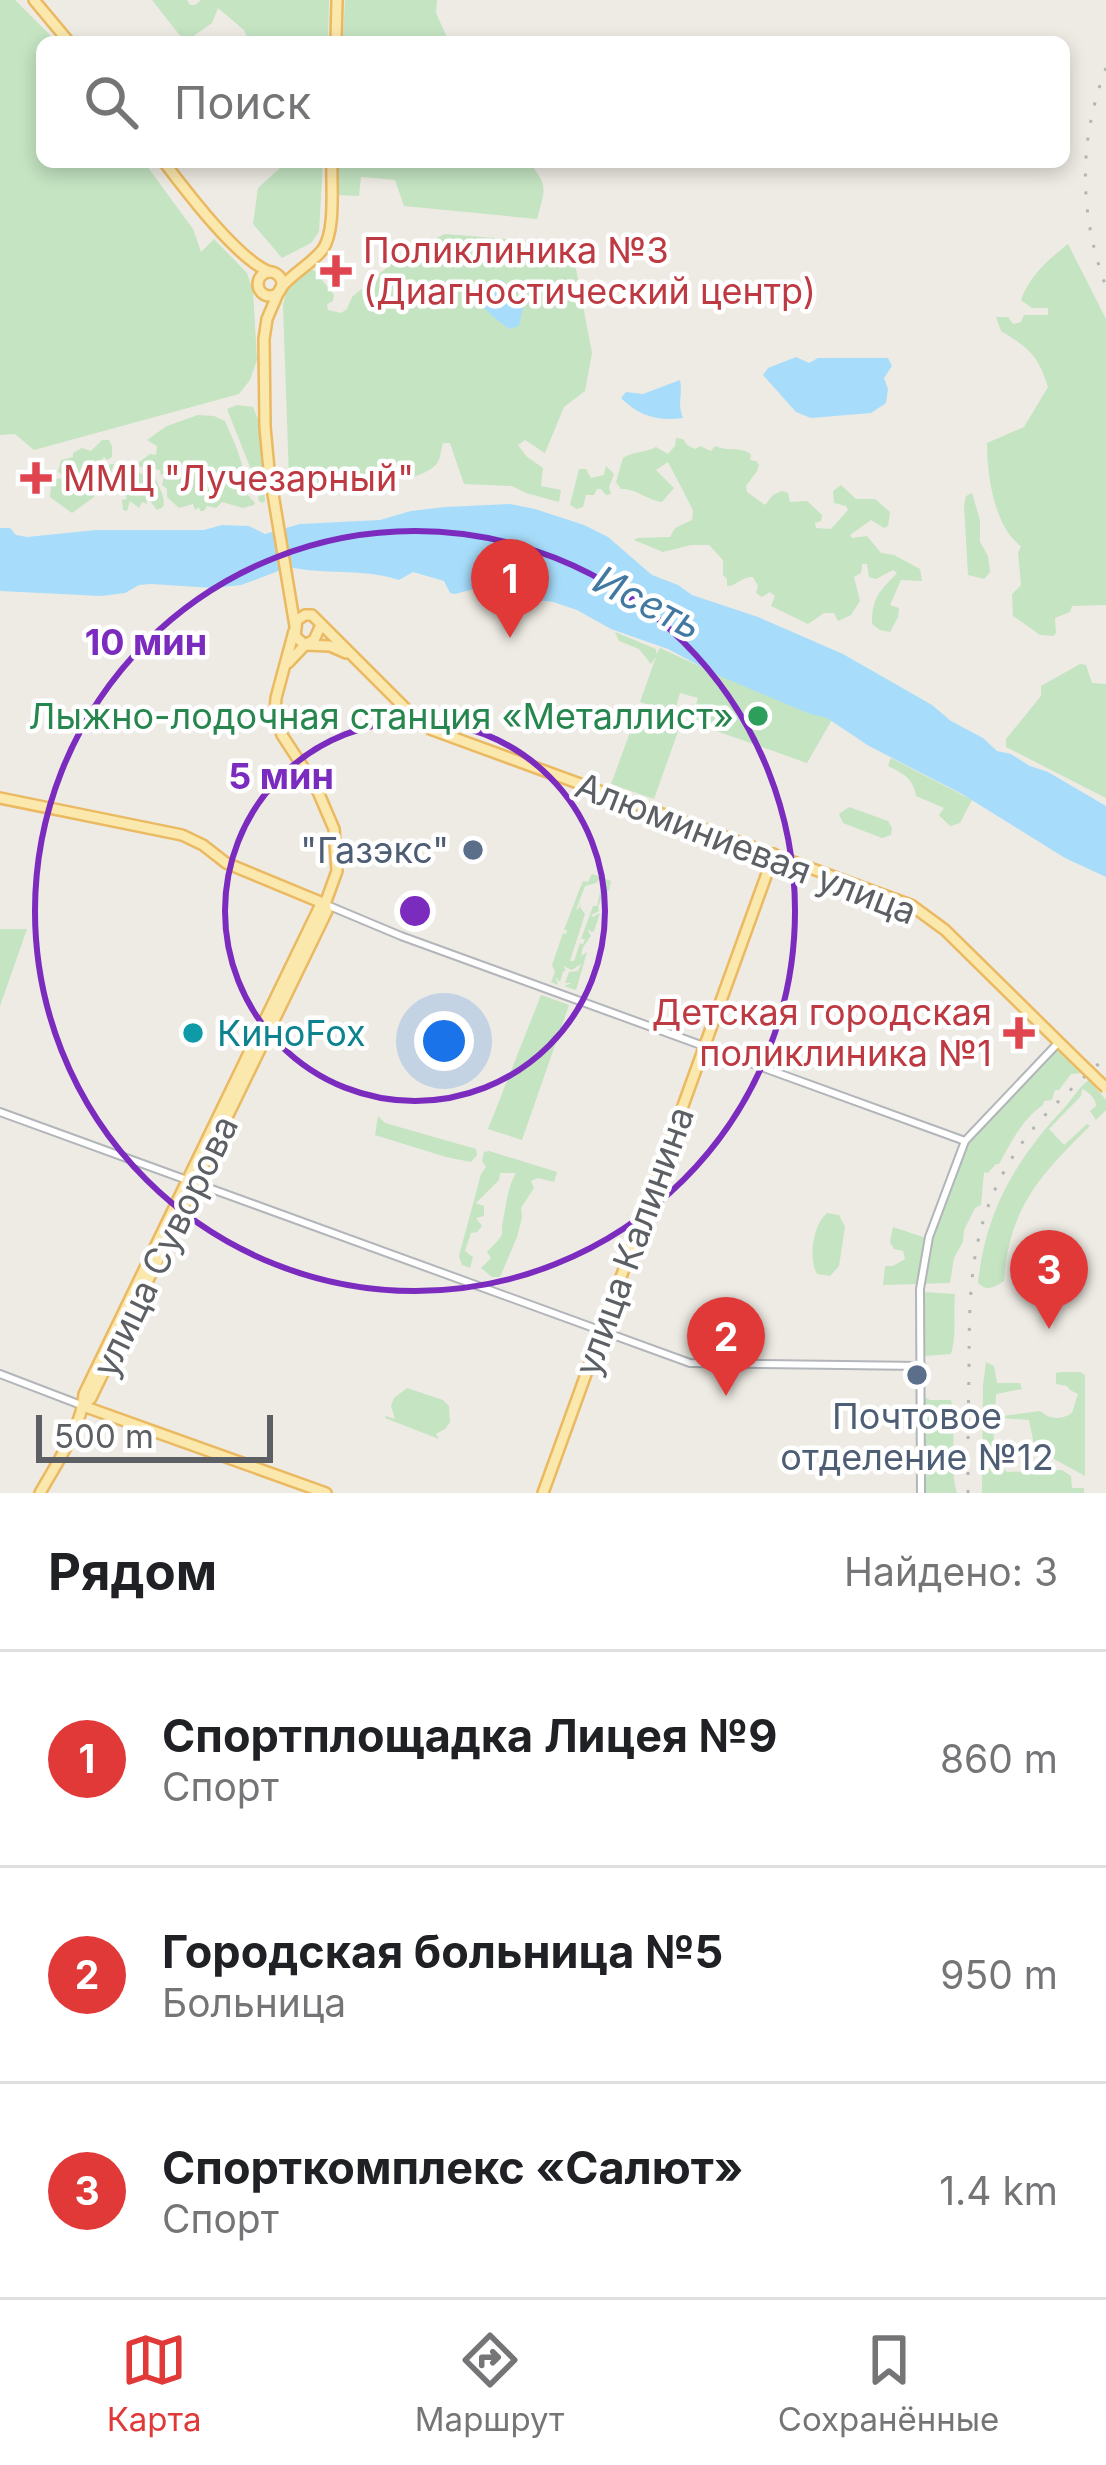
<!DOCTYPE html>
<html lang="ru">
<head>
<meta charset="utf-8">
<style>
  :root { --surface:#fff; --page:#f2f2f2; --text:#202124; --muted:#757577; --line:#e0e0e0; --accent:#e13838 }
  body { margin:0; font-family:Inter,sans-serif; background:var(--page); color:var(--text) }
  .scale { position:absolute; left:36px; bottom:30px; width:237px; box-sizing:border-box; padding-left:12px; border:6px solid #5c6064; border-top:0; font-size:33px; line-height:42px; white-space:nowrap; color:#5c6064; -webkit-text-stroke:9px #fff; paint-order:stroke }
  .you { position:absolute; left:444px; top:1041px; width:42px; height:42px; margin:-30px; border:9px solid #fff; border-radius:50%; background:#1a73e8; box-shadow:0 0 0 18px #1a73e833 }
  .badge { display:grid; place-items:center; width:78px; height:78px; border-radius:50%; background:var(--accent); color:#fff; font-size:39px; font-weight:700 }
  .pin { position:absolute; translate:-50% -99px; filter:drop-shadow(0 3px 6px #0008) }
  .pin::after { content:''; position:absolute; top:63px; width:42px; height:36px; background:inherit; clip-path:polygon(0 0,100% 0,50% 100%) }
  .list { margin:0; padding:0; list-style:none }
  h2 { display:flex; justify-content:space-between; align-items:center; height:156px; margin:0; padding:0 48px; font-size:51px }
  h2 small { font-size:39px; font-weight:400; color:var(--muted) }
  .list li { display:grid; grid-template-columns:78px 1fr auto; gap:36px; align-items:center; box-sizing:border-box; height:216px; padding:0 48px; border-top:3px solid var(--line) }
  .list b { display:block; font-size:45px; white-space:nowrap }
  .list p { margin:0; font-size:39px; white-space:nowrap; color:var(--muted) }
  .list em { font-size:39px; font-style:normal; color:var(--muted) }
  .icon { flex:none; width:66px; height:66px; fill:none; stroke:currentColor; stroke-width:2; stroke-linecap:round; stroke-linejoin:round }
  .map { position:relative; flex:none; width:1106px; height:1493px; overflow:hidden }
  .search { position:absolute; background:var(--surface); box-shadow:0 6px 18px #0003; left:36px; right:36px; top:36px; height:132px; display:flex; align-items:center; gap:30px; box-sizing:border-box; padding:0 42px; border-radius:18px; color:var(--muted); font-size:45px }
  .sheet { height:804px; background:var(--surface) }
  nav { display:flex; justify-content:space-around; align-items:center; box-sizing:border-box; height:168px; border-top:3px solid var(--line); background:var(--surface); font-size:33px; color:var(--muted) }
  nav a { display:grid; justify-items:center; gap:6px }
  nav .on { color:var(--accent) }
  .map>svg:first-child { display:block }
</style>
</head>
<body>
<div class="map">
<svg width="1106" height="1493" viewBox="0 0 1106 1493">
  <rect width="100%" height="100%" fill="#eeebe4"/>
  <g fill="#c4e4c2">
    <path d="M0,0H15L57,42H42V162H144L193,229L201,252L214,239L247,273L253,291L257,360L250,380L239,394L34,450L15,434L0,435Z"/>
    <path d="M152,0H187L190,5H195L201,0H329L328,42H249L244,30L218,8L212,23L185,42Z"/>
    <path d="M345,0H437L436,13L449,42H343Z"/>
    <path d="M276,162H323L319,232L311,243L282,258L253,224L258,188L280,168Z"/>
    <path d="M338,162H529C549,187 545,189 537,219L404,206L395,180L361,177L359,196L337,195Z"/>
    <path d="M445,234L531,241L573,253L592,353L585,391L564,407L545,453L525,440L518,445L526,456L543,468L541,486L561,490L559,502L526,493L512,486L464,484L450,443H443C441,449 441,456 438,462C420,490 318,486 289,479L283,305L288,286L309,270H314L334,295L333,301L327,304L328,310L341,313L347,309L352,297L403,254Z"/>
    <path d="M1068,244L1106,319V605L1072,606L1070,612L1055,618L1056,633L1053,636L1040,635L1013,616L1012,594L1021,585L1018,553L1021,546C994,527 987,474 987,443L1024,427L1048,387C1038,355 1029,348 1001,331L996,317H1008L1013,324L1021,322L1024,315H1048V308H1032L1021,300C1030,275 1048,260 1068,244Z"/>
    <path d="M237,405L253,407L257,417H260L265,475L258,478L264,484L265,501L262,503L259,501L257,490L252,488L249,481L252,472L227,409Z"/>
    <path d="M198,415L214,416L225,421C235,444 246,466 245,492L255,503L254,505L243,508L222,502L216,508L207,506L204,511H200L199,507L195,510L193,504L179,508L167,497V489L162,485L165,472L161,476L160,470L155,469C154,486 167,493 163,507L157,510L150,501L151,496L145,493L147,504L142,502L139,508L130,501L127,511L123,510L122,500L127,499L124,493L136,471L146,476H151L150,468L134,466L150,454L156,455L157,446L147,440L167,426Z"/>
    <path d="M676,438L683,439L687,445L695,449L700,446L711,451L715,446C729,452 738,446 751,454L750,460L756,461L759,465L757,471L746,486L747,492L765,505L773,495L782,491L788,493L790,502L807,501L822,515L821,521L815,523L816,528L831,529L848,510L846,506L834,503L833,491L841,485L856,499H875L890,512L888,526L884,528L871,520L850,535L852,538L867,536L881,553L894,555L920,569L922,581L901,580L890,605L899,608L898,617L890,632L880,630L872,624C872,597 879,592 897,573L893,570L876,579L869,577L867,564H862L861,573L854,577L860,601L851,615L838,621L834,613H824L808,624L771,606L775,596L770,592L762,597L756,593L758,586L753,577C742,576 737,586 727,586V579L723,575V560L709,545H691L663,552L634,540L637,538L670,537L675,528L692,520L693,510L668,462L656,470L674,488L662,502C646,500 638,489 621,489L616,482L623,458C634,451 645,453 656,447L668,454L675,446Z"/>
    <path d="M102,440H109L112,446V457L107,460L104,457L92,471L103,475L110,464H114L109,478L106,477L100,488H93L94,497L72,513L50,497L51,487L56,479L73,477L72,473L63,475L58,472L61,460L73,457V453L82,448L91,451Z"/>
    <path d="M606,466L614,474L609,487L611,494L606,495L601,489H597L594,495H586L583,507L577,509L570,505L579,469H586L591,478L604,475Z"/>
    <path d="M972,493L980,520V542L988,556L990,572L984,579L968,575L964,505L966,496Z"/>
    <path d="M615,632L656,649V654L660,648L708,670L833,718L807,763L691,722L698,698L680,693L674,714L640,702L656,657L651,664L639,649L619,641Z"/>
    <path d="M1080,664L1086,665L1092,683L1106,684V798L1006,747V739L1041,696V686Z"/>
    <path d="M639,708L681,723L654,799L611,784Z"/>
    <path d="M891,758L972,800L960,823L950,826L939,815L944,808L916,796C913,778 904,774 888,766Z"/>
    <path d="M849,807L888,821L892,828L891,835L882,838L843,823L839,814Z"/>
    <path d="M592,874L601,877L596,883L585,886L576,910L579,908L581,900L580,907L585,914L570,961H574L580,943L583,944L585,939H581L593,906H597L603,878L611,881L609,891L604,890L598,907L599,911L591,915L593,917L600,913L594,931L592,932L587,929L591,936L583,947L581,956L587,952L576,990L564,986L572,983H565L569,972L578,971L581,964L572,970L563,966L566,970L563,972L560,982L556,977L558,985L551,982L555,972L552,965L563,933L566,934L567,930H564L580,888L583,881L588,882Z"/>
    <path d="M0,929H27L0,1006Z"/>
    <path d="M541,995L569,1005L522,1140L488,1129Z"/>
    <path d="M1057,1050L1081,1073L1071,1074L1059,1090H1055L1052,1100L1044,1101L1043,1105C1022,1119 1011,1143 999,1164H996L988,1173L984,1172L981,1205L975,1208L964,1230L963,1242L954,1258L950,1283L883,1285L885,1266H893L905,1259L903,1251L894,1249L890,1242L893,1227L932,1240L967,1142Z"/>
    <path d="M1089,1080L1106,1100V1110L1096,1120L1090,1111L1096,1106C1096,1099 1088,1091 1082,1089L1081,1096L1049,1129L1064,1145L1087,1124L1090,1126C1040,1175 1009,1208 1004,1281C995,1287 987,1292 978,1283C985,1212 1016,1159 1065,1107C1074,1097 1077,1089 1089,1080Z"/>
    <path d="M378,1116L385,1123L476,1149L477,1155L471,1162L446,1157L375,1135Z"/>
    <path d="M489,1151L557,1172L554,1182L538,1178L531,1181L534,1188L521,1208L522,1218L517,1237L500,1277H492L481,1268L491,1258L487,1252C492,1246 498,1242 501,1236C503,1233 502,1229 502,1225C506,1209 507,1187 516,1173H500L499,1180L476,1203L484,1206V1216L476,1218L482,1226L477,1232L471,1233L465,1251L473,1257L470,1268L462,1265L459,1256L481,1174L486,1167L482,1161L484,1152Z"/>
    <path d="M827,1213L839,1215L845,1227L839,1266L830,1276L817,1274C808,1259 813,1224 827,1213Z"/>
    <path d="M924,1292L955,1294C953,1316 957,1333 951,1354L924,1356Z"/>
    <path d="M986,1362L994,1366L997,1383H1020L1022,1389L996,1394C995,1421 987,1451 1007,1472L1062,1470L1071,1476L1072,1488H1084V1493H982L983,1385Z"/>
    <path d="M1062,1372H1080L1085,1375V1476L1054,1459L1053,1445H1034L1029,1420L1002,1418V1416L1040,1411C1050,1420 1061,1420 1072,1413L1078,1394L1070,1390L1067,1386L1056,1384V1373Z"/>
    <path d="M407,1388L443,1400L449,1406L450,1422L445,1429L436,1434L439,1439L385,1418L386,1416L395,1419L391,1406L394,1398Z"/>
    <path d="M924,1397L930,1400H951C958,1431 948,1463 957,1493H926Z"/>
  </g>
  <g fill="#a7ddfb">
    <path d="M492,280H503L505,296L519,297L524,304L519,326L510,329C500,323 487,312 480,303Z"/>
    <path d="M796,357L809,363L818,358H888L892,366L884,378L888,389L886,403L871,413L811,418L796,412L763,375L768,368Z"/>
    <path d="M680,380C683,395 677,402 683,418C658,421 640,417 621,398L626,392L643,394Z"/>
    <path d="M510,504L535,509L584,525L608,537L652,575L678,585L692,595L758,617L843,654L932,705L951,721L983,738L997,751L1011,754L1030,766L1048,772L1106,806V877L1065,858L962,794L869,746L827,718L810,714L715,674L668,649L611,629L577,610L553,602L531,599L519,589L504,587L497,583L455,594L450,593L444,581L413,572L399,580C362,568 324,575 289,567L241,585L213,588L151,584L139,585L125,593L101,596L0,591V528H10L16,535L27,537L96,530H204L222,525L249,526L265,534L300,524L380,520L411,511L445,507Z"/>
  </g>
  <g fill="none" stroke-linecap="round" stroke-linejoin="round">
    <defs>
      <g id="minor">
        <path d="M327,905L401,936L965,1141"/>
        <path d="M0,1112L690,1363L922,1366"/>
        <path d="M0,1374L81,1405"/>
        <path d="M921,1493L920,1289L929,1237L965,1141L1058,1043"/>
      </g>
      <g id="major">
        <path d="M34,0L69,42"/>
        <path d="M336,42L337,0"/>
        <path d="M164,162C186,191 238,260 270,272"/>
        <circle cx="270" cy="284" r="12"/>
        <path d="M280,289C292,273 312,264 323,249C336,230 331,185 332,162"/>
        <path d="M279,291L267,319L264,339L265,427L269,470L295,626"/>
        <path d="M321,625L314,640L305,645L295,636L297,620L305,615H312L414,717L430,729L911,905L945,930L1073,1056"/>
        <path d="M288,663L305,645L330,646L346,653"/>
        <path d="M0,798L182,835L203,845L226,863L325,904"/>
        <path d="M83,1406L91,1398L327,911L325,904L337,871L334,829L316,787L282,735L275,714L276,698L294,631"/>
        <path d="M83,1406L326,1493"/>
        <path d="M40,1493C55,1466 83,1425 84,1394L319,908L325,904"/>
        <path d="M543,1493L774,854"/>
      </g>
    </defs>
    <use href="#minor" stroke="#b2b5b9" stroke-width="10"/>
    <use href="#major" stroke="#eab961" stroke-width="14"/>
    <use href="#minor" stroke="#fff" stroke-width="6"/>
    <use href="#major" stroke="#fbe8ac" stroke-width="9"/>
    <g stroke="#b3b4b4" stroke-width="3" stroke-dasharray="3 15" stroke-linecap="butt">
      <path d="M1106,68C1078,142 1079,213 1106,287"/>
      <path d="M968,1493C968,1453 968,1413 969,1373C969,1286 969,1217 1022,1143C1046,1110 1077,1084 1106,1057"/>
    </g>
    <defs>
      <path id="major-bridge" d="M1073,1056L1106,1088"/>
    </defs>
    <use href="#major-bridge" stroke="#eab961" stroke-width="14" stroke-linecap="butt"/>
    <use href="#major-bridge" stroke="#fbe8ac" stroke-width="9"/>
  </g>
  <g fill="none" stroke="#7b2cbf" stroke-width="6">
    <circle cx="415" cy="911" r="190"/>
    <circle cx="415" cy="911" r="380"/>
  </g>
  <g fill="#e0444e" stroke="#fff" stroke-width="4.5">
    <path d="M330 253h12v12h12v12h-12v12h-12v-12h-12v-12h12z"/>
    <path d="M30 460h12v12h12v12h-12v12h-12v-12h-12v-12h12z"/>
    <path d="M1013 1015h12v12h12v12h-12v12h-12v-12h-12v-12h12z"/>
  </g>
  <circle fill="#2e9e5b" stroke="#fff" stroke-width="4.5" cx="758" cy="716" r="12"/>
  <g fill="#5c6f8a" stroke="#fff" stroke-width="4.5">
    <circle cx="473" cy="850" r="12"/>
    <circle cx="917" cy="1375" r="12"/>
  </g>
  <circle fill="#0f9aa8" stroke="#fff" stroke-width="4.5" cx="193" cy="1033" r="12"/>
  <g text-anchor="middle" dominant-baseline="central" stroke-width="9" stroke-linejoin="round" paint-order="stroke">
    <g font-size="36" fill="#be3a42" stroke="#fff" text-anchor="start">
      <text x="363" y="250">Поликлиника №3<tspan x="363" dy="41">(Диагностический центр)</tspan></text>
      <text x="63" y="478">ММЦ "Лучезарный"</text>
      <text x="992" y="1012" text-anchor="end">Детская городская<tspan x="992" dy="41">поликлиника №1</tspan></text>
    </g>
    <g font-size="36" fill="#27864d" stroke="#fff" text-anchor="end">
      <text x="734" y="716">Лыжно-лодочная станция «Металлист»</text>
    </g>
    <g font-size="36" fill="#5c6064" stroke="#fff">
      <text transform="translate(746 848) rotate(21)">Алюминиевая улица</text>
      <text transform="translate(634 1241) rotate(-70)">улица Калинина</text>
      <text transform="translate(165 1246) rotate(-64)">улица Суворова</text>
    </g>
    <g font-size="36" fill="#4e5e75" stroke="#fff" text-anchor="end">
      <text x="449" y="850">"Газэкс"</text>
      <text x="917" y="1416" text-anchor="middle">Почтовое<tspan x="917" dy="41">отделение №12</tspan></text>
    </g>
    <g font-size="36" fill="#0d838f" stroke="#fff" text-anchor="start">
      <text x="217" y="1033">КиноFox</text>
    </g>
    <g font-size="39" font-style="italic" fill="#4279a3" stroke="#fff">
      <text transform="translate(648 602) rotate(27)">Исеть</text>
    </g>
  </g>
  <circle cx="415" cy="911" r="18" fill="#7b2cbf" stroke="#fff" stroke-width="6"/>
  <g font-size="36" text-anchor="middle" font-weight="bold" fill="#7b2cbf" stroke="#fff" stroke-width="9" stroke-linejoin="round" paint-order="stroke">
    <text x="146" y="655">10 мин</text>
    <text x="281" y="789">5 мин</text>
  </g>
</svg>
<div class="scale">500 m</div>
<div class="you"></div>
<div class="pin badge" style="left:510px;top:638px">1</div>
<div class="pin badge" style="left:726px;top:1396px">2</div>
<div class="pin badge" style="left:1049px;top:1329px">3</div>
<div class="search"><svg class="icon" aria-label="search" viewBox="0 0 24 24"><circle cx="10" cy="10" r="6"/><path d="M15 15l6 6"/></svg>Поиск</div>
</div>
<section class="sheet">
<h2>Рядом<small>Найдено: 3</small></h2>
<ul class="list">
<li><span class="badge">1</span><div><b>Спортплощадка Лицея №9</b><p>Спорт</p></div><em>860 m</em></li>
<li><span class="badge">2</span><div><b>Городская больница №5</b><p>Больница</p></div><em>950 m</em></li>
<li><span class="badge">3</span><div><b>Спорткомплекс «Салют»</b><p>Спорт</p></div><em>1.4 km</em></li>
</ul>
</section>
<nav>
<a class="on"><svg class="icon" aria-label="map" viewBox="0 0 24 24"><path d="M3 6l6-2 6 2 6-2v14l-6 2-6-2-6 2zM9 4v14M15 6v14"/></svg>Карта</a>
<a><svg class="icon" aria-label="directions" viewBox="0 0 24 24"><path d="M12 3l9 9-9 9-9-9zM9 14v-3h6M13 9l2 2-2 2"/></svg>Маршрут</a>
<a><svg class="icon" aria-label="saved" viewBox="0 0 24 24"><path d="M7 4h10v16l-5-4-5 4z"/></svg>Сохранённые</a>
</nav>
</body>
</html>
